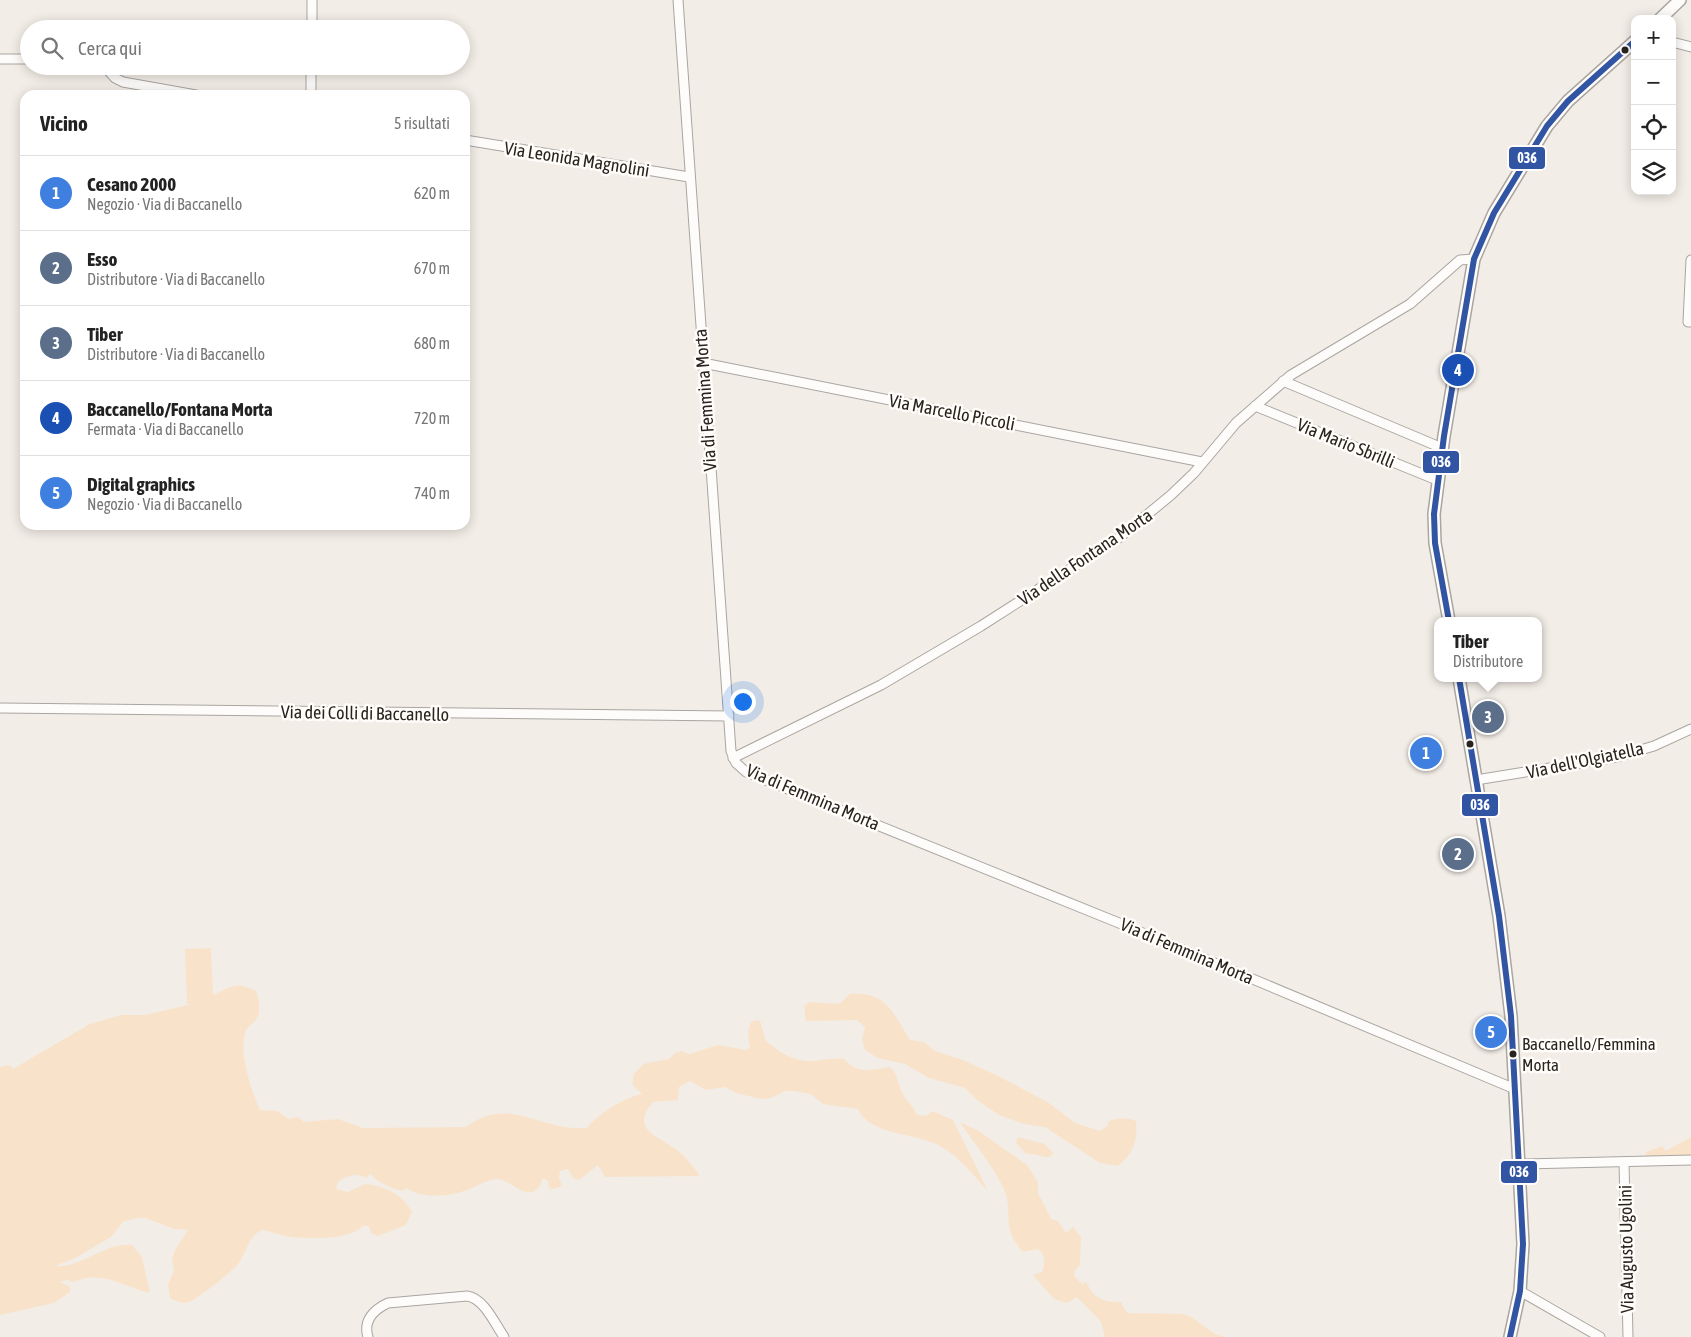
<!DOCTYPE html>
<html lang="it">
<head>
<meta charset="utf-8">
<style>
  :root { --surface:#fff; --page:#f2f2f2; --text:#222; --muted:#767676; --line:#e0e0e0; --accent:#6e6a64 }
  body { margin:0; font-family:"Asap Condensed",sans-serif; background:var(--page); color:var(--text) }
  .controls { position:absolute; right:15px; top:15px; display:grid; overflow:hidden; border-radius:10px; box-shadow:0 2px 12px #0003 }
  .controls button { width:45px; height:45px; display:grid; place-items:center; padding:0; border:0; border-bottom:1px solid var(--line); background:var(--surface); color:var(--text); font:25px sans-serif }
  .you { position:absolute; left:742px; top:701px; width:18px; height:18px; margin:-12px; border:4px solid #fff; border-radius:50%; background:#1a73e8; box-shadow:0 0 0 8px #1a73e833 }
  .badge { display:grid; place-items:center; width:32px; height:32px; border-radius:50%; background:var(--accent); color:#fff; font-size:16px; font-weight:700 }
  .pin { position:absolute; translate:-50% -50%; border:2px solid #fff; box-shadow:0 1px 5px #0006 }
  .popup { position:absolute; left:1434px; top:617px; width:108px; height:65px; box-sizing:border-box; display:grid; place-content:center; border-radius:10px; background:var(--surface); filter:drop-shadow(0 1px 4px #0005); font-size:16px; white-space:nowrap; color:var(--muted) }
  .popup b { font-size:19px; color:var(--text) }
  .popup::after { content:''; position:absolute; left:50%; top:100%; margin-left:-10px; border:10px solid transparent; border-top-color:var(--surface) }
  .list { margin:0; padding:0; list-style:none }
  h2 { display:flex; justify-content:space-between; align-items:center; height:65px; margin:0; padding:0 20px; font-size:21px }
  h2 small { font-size:16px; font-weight:400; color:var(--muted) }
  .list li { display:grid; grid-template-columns:32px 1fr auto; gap:15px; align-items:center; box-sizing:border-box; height:75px; padding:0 20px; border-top:1px solid var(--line) }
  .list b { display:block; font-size:19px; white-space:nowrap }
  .list p { margin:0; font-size:16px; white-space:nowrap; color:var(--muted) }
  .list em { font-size:16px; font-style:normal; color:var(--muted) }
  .icon { flex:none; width:28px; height:28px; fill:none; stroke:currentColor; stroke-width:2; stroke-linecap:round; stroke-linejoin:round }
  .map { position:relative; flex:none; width:1691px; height:1337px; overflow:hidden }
  .search { position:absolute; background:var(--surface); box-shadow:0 2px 12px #0003; left:20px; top:20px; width:450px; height:55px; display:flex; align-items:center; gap:12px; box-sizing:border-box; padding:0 18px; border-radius:28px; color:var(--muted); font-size:19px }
  .panel { position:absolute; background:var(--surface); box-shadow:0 2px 12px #0003; left:20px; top:90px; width:450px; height:440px; border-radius:15px }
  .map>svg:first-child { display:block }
</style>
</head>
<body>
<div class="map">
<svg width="1691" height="1337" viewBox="0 0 1691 1337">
  <rect width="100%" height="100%" fill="#f3ede7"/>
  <g fill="#f8e3ca">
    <path d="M211,948L213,995C231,987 236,981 256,991C259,1000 262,1013 255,1021C251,1025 246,1028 245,1033C239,1054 251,1090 260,1110L277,1111L289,1119L298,1117L304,1122L338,1119L363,1128L466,1127C509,1094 539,1132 587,1128C599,1113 623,1098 642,1094L632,1084L634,1074L643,1064L669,1059L675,1053L681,1051L689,1054L718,1045L746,1050L750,1048C748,1039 747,1030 751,1022L757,1020L760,1021L766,1041C778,1051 792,1061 809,1061C821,1061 831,1057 844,1059C859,1076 871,1069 890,1067C899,1074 898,1090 906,1099C911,1106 914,1107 917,1115L927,1116L932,1111L953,1120L988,1191C973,1175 959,1156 940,1146C915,1132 870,1136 858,1109L823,1104L811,1094L793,1091H785L771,1098L761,1099L736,1093L725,1087L706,1090L690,1081L679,1087L678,1100L653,1102C629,1130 659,1136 677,1150C686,1157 693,1166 700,1176L605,1177L598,1165L579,1180L573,1178L568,1169L560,1171L559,1177L562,1186L554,1189L549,1188L548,1181L543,1178C541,1181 541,1186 538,1188C527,1202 510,1179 497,1179C486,1180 477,1186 467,1190C448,1197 424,1199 406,1188L403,1191C395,1190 376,1182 372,1175L370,1174L366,1178C357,1172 346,1176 338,1182L336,1189L348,1192L365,1184C385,1186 403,1194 412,1212L406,1225L378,1236L371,1233L369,1226H362C352,1241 303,1239 285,1236C277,1234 270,1231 262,1230C248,1236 247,1252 238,1264C233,1271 196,1300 189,1302C182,1304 176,1301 170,1298L168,1284L174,1271L172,1259L175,1250L188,1230L174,1229L145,1218H136L123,1222L111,1237L75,1258L55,1266C80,1269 105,1242 132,1245L142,1257L150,1293C125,1287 100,1269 74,1282L67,1280L60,1282L70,1287V1292L54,1303L0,1315V1067L10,1065L13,1069L90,1024L121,1015H145L192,1004H187L185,949Z"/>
    <path d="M850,994C887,991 893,1013 910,1040L924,1042L935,1051L963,1060L1002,1078L1049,1103L1075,1123L1100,1131L1107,1126L1109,1121C1120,1118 1126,1117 1136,1121C1138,1140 1133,1156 1117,1166L1100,1163L1045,1127L1024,1124L999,1115L977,1100L965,1088L929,1078L905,1064L878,1058L865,1050L862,1039L865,1027L857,1020L806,1021L804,1006L810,1002L839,1004Z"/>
    <path d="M960,1122L979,1131L1027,1165L1038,1182V1193L1051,1219L1058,1221L1066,1233L1073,1227L1081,1237L1080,1265L1074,1272L1075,1277L1083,1285L1086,1281C1093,1299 1103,1302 1121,1302L1127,1313L1183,1314C1199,1318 1208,1334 1225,1337H1105L1101,1322L1077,1297L1067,1303L1054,1299L1033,1275L1042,1272C1045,1263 1046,1256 1038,1249L1023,1252C999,1225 1015,1212 1003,1187C993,1166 973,1142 960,1122Z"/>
    <path d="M1018,1137L1045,1144L1053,1153L1050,1157C1041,1158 1035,1153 1026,1154L1016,1143Z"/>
    <path d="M1691,1137V1163L1680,1161L1644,1167L1646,1152L1662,1146L1666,1151Z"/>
  </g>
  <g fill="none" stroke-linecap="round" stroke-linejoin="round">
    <defs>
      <g id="street">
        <path d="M678,0L731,751L736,763L746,772L1119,923L1515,1089"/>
        <path d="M312,29V0"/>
        <path d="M1672,42L1691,47"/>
        <path d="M0,59H29"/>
        <path d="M104,66L115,78L123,82L196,95"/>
        <path d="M311,95V66"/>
        <path d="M465,140L689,177"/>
        <path d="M1691,260L1688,322H1691"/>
        <path d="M703,363L1202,462"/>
        <path d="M1283,381L1442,448"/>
        <path d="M1255,406L1437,480"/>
        <path d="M0,708L729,716"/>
        <path d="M733,758L881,685L981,626L1120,537L1171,495L1194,473L1236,423L1291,375L1410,304L1460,260L1474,259"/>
        <path d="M1476,780L1617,757L1654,746L1691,729"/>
        <path d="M1624,1162L1628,1337"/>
        <path d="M1520,1164L1691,1160"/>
        <path d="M1520,1291L1600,1337"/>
        <path d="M368,1337C363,1321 373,1310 388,1303L467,1296C484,1298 495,1324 504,1337"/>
      </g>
      <g id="secondary">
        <path d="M1660,19L1680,0"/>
        <path d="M1449,621L1435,543L1434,514L1444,436L1474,259L1494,213L1547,126L1568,101L1635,41"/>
        <path d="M1459,678L1499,916L1511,1016L1523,1244L1520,1291L1510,1337"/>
      </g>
    </defs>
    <use href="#street" stroke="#a9a5a0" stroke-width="11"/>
    <use href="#secondary" stroke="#a9a5a0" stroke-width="14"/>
    <use href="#street" stroke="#fdfcfb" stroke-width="9"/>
    <use href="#secondary" stroke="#fdfcfb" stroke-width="11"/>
    <defs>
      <g id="bus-1">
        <path d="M1449,621L1435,543L1434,514L1444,436L1474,259L1494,213L1547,126L1568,101L1635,41"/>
        <path d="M1459,678L1499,916L1511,1016L1523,1244L1520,1291L1510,1337"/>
      </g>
    </defs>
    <use href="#bus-1" stroke="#fffcfa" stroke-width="10"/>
    <use href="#bus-1" stroke="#3155a3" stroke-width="6"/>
  </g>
  <g fill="#27231e" stroke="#fffcfa" stroke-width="2">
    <circle cx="1625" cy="50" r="4.5"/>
    <circle cx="1470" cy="744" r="4.5"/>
    <circle cx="1513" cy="1054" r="4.5"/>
  </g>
  <g text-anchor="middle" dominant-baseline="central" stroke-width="5" stroke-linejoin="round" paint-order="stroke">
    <g font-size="17" fill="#27231e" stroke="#fffcfa" text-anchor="start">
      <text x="1522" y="1044">Baccanello/Femmina<tspan x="1522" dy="21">Morta</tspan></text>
    </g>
    <g font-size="18" fill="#27231e" stroke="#fffcfa">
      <text transform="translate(577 159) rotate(9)">Via Leonida Magnolini</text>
      <text transform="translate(705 400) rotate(-94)">Via di Femmina Morta</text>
      <text transform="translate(952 412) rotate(11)">Via Marcello Piccoli</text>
      <text transform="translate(1346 443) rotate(22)">Via Mario Sbrilli</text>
      <text transform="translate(1085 557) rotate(-34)">Via della Fontana Morta</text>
      <text transform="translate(365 713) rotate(1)">Via dei Colli di Baccanello</text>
      <text transform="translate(1585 760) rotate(-12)">Via dell'Olgiatella</text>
      <text transform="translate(813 797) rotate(23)">Via di Femmina Morta</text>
      <text transform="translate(1187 951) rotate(23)">Via di Femmina Morta</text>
      <text transform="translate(1626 1249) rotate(-91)">Via Augusto Ugolini</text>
    </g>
  </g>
  <g stroke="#fffcfa" stroke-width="2">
    <rect x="1508" y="146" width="38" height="24" rx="5" fill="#3155a3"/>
    <rect x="1422" y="450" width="38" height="24" rx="5" fill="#3155a3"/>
    <rect x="1461" y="793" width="38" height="24" rx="5" fill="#3155a3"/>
    <rect x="1500" y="1160" width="38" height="24" rx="5" fill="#3155a3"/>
  </g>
  <g font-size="14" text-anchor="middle" font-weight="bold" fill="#fff">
    <text x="1527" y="163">036</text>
    <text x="1441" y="467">036</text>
    <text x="1480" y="810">036</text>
    <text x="1519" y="1177">036</text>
  </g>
</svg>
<div class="controls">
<button>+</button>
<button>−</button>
<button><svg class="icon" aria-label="locate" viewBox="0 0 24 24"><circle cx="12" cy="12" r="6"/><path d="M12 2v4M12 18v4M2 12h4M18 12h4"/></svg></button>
<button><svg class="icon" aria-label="layers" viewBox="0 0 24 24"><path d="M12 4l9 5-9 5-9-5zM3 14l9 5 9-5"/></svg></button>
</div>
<div class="you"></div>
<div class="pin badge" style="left:1426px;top:753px;background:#3f7fe0">1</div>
<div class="pin badge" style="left:1458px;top:854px;background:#5c6f8a">2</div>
<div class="pin badge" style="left:1488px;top:717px;background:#5c6f8a">3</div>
<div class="popup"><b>Tiber</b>Distributore</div>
<div class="pin badge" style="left:1458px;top:370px;background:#1a4fb4">4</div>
<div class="pin badge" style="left:1491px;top:1032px;background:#3f7fe0">5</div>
<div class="search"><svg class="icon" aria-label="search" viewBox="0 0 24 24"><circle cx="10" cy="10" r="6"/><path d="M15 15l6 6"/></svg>Cerca qui</div>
<section class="panel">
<h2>Vicino<small>5 risultati</small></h2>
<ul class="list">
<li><span class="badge" style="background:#3f7fe0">1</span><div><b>Cesano 2000</b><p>Negozio · Via di Baccanello</p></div><em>620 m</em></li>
<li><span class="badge" style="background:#5c6f8a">2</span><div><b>Esso</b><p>Distributore · Via di Baccanello</p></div><em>670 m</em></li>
<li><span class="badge" style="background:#5c6f8a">3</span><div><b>Tiber</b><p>Distributore · Via di Baccanello</p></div><em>680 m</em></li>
<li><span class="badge" style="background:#1a4fb4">4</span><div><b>Baccanello/Fontana Morta</b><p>Fermata · Via di Baccanello</p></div><em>720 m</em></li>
<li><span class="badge" style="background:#3f7fe0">5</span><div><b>Digital graphics</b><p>Negozio · Via di Baccanello</p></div><em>740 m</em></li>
</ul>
</section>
</div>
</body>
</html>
